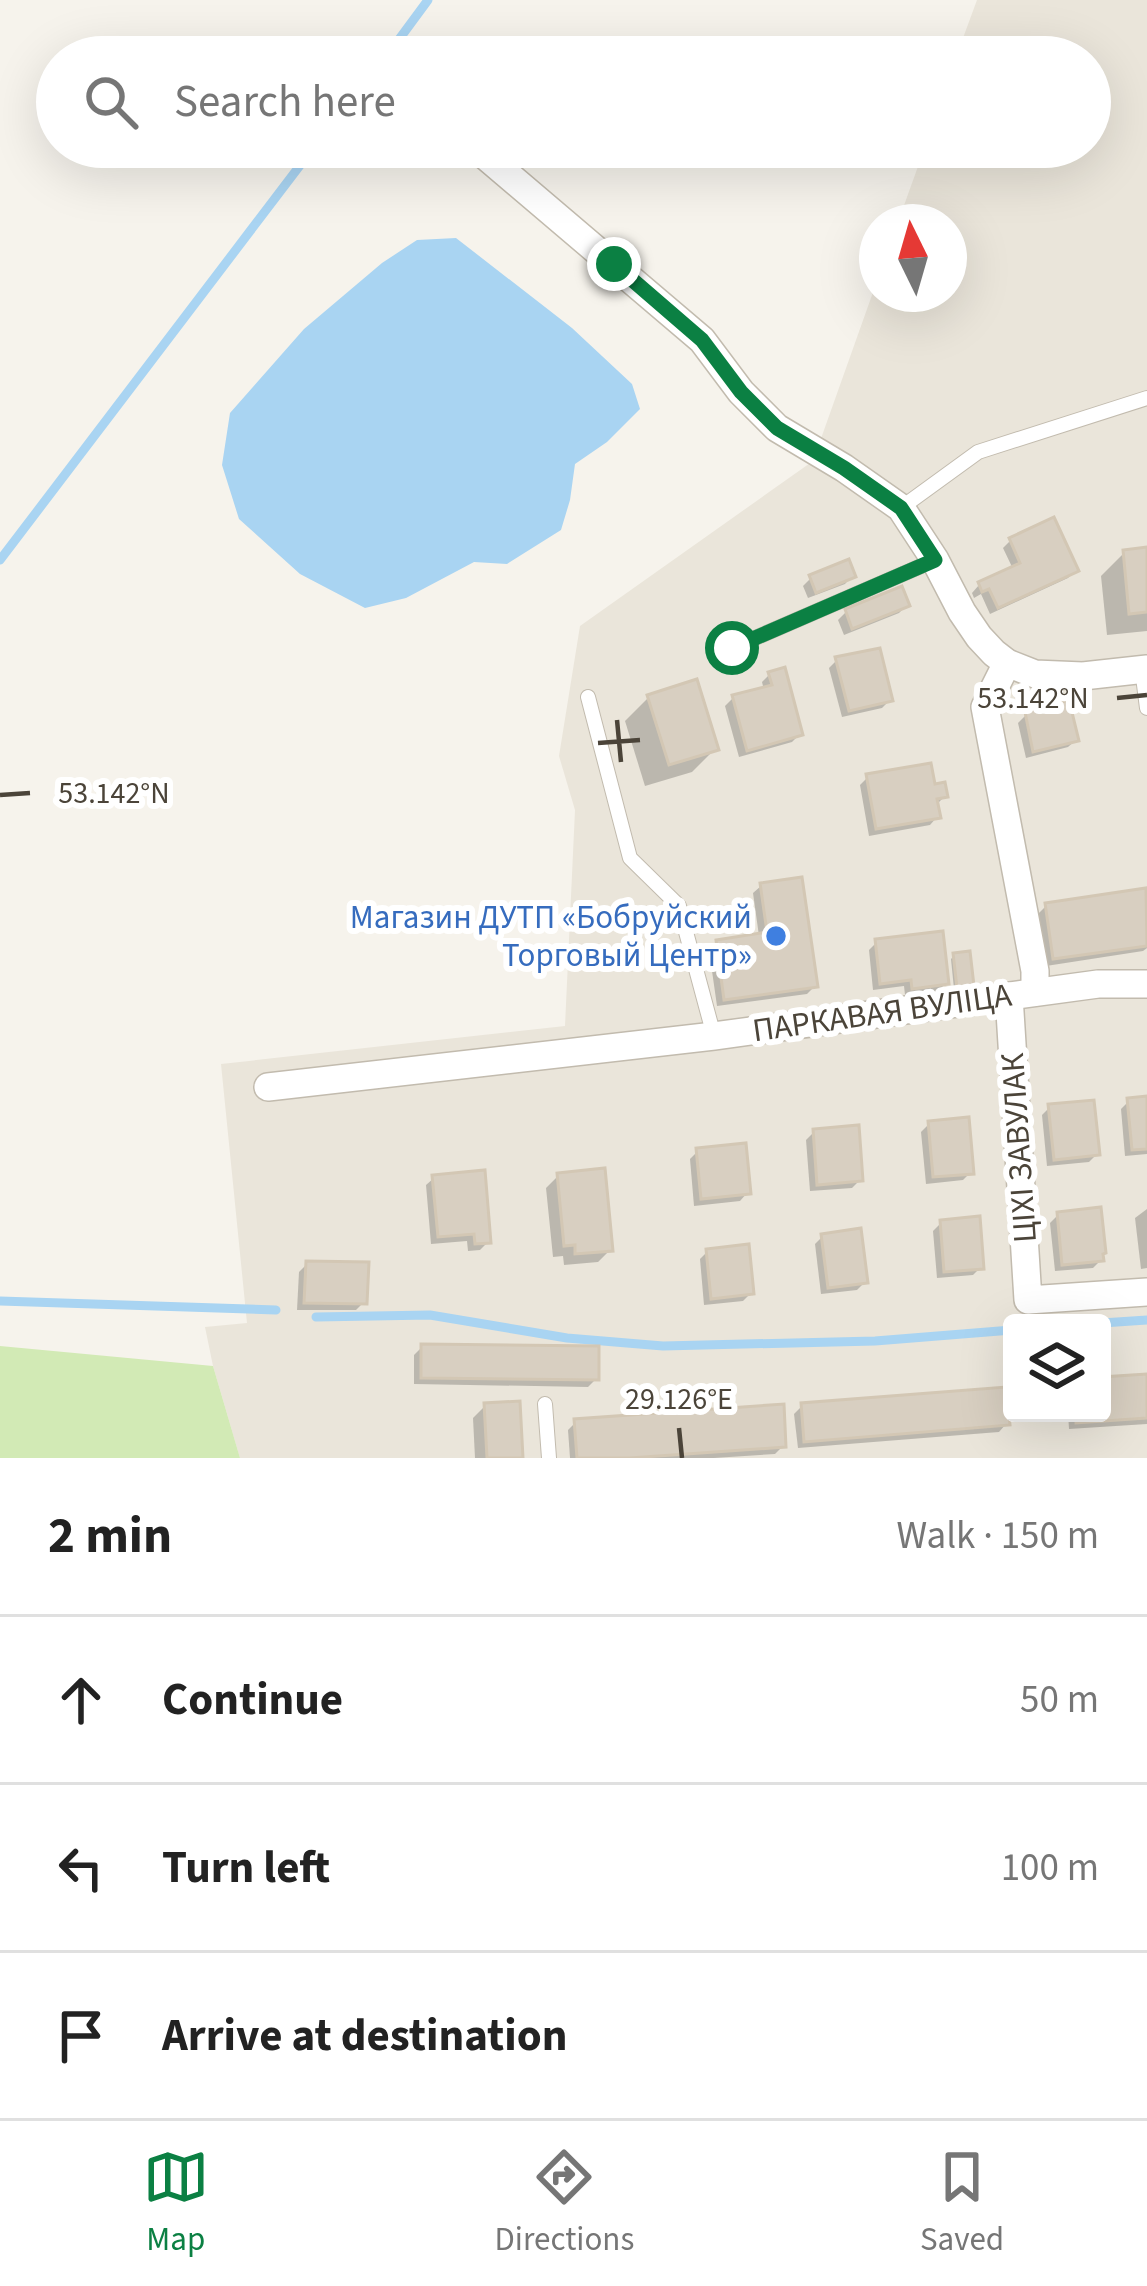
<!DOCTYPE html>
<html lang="en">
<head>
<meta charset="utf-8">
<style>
  :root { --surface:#fff; --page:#f2f2f2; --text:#222; --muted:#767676; --line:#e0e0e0; --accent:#0b8043 }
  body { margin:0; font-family:"Source Sans 3",sans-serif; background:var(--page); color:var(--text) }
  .controls { position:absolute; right:36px; bottom:36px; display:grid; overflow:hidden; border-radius:12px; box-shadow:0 12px 48px #0002 }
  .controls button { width:108px; height:108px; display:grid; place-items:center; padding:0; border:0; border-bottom:3px solid var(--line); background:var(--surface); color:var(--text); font:60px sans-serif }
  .compass { position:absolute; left:859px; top:204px; width:108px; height:108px; border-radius:50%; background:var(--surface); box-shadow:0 12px 48px #0002; rotate:355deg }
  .stop { position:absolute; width:36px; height:36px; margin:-27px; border:9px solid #0b8043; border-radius:50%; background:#fff }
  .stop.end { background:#0b8043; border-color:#fff; box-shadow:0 3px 12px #0008 }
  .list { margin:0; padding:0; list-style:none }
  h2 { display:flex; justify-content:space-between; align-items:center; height:156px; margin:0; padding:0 48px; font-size:51px }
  h2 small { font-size:39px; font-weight:400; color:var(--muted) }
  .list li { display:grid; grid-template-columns:78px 1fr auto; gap:36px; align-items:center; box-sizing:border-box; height:168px; padding:0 48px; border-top:3px solid var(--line) }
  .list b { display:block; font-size:45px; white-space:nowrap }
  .list em { font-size:39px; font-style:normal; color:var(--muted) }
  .icon { flex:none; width:66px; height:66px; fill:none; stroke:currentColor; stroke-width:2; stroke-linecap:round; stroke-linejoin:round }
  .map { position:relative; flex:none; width:1147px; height:1458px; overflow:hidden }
  .search { position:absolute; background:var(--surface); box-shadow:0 12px 48px #0002; left:36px; right:36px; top:36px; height:132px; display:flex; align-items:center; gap:30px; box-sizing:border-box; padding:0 42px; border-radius:66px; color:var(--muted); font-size:45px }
  .sheet { height:660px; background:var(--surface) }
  nav { display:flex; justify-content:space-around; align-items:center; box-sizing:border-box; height:168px; border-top:3px solid var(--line); background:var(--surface); font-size:33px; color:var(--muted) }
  nav a { display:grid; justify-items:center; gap:6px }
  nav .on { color:var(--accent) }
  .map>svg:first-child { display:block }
</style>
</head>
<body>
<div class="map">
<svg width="1147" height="1458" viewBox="0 0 1147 1458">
  <rect width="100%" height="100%" fill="#f6f3ec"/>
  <path fill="#eae5da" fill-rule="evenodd" d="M977,0H1147V1458H240L213,1366L205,1327L247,1323L221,1064L565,1026L575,810L559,756L580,626L813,461L877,281V294H949V222H898L925,147H1090V57H956ZM1012,1323H1102V1413H1012Z"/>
  <path fill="#d2eab5" d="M0,1346L213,1366L240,1458H0Z"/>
  <path fill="#a9d4f2" d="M456,238L572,328L632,384L640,409L607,442L575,464L570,500L561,530L507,564L474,562L406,598L365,608L300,574L239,519L222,465L230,413L304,329L382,263L417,240Z"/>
  <g fill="#0003">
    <path d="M1011,540L1076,570L1068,578L990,614L981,594L974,598L972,593L979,585L1013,569L1003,548Z"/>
    <path d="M1147,550V631L1107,635L1101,576L1124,553Z"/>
    <path d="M852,576L845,584L808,598L803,586L811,578Z"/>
    <path d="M907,605L899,613L844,635L838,620L846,612Z"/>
    <path d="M837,660L890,700L882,708L842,717L829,668Z"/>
    <path d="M770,674L800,734L792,742L739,757L725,706L733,698L764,690L762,682Z"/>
    <path d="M649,697L715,749L692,772L645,786L625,721Z"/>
    <path d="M1026,715L1076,740L1068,747L1026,758L1018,723Z"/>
    <path d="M868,777L932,788L945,796L935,806L937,817L930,825L869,836L860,785Z"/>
    <path d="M761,886L815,986L807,994L717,1006L709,950L717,943L759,936L753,893Z"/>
    <path d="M1144,892L1147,948L1143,951L1046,966L1038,914L1046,906Z"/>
    <path d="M877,942L946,983L938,991L905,995L904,986L873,990L869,950Z"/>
    <path d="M954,956L971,985L967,988L954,989L951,959Z"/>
    <path d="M1147,1099V1154L1125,1156L1121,1109L1129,1101Z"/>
    <path d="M1050,1107L1097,1154L1089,1162L1047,1166L1042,1115Z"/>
    <path d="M929,1124L971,1172L963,1180L926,1184L921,1132Z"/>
    <path d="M814,1132L860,1180L852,1188L810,1191L806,1140Z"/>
    <path d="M698,1151L747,1193L740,1201L694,1206L690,1159Z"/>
    <path d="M558,1176L610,1250L598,1262L564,1265L563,1256L553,1257L546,1188Z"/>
    <path d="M434,1178L488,1242L480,1250L468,1251L467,1241L431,1244L426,1185Z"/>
    <path d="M1147,1209V1268L1141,1269L1135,1218Z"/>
    <path d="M1058,1215L1101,1260L1093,1268L1055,1271L1050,1223Z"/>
    <path d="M941,1223L981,1267L973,1275L937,1278L933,1231Z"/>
    <path d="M823,1236L865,1282L857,1290L821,1294L815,1244Z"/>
    <path d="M708,1251L751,1293L743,1301L704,1305L700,1259Z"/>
    <path d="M307,1264L364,1302L356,1310H297L299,1272Z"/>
    <path d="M422,1347L596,1379L588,1387L414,1384V1355Z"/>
    <path d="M1147,1377V1424L1069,1429L1068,1413H1102V1380Z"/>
    <path d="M485,1406L520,1458H475L473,1418Z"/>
    <path d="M802,1406L1006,1424L999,1432L798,1448L794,1414Z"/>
    <path d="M576,1422L783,1446L775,1454L714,1458H570L568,1430Z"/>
  </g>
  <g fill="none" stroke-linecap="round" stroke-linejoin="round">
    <g stroke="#a9d4f2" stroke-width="9">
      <path d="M386,57L428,0"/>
      <path d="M0,560L314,147"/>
      <path d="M0,1301L276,1310"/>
      <path d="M316,1317L430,1315L567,1338L663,1346L875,1341L1012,1330"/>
      <path d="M1102,1323L1147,1320"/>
    </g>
  </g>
  <g fill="#d8cfc1" stroke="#d3c7b4" stroke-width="3">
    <path d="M1054,517L1079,571L998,608L989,589L982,592L978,582L1020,563L1009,538Z"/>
    <path d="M1147,547V612L1129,614L1123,550Z"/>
    <path d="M849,559L856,577L816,593L809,575Z"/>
    <path d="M902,586L910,606L852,629L845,609Z"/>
    <path d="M880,648L893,701L849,711L835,657Z"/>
    <path d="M785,667L803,735L747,751L732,695L772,685L768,672Z"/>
    <path d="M697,679L719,750L669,765L647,695Z"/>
    <path d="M1069,700L1079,741L1033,752L1025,712Z"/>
    <path d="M931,763L935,784L945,782L948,797L937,799L941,818L876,829L866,774Z"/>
    <path d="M802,877L818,987L724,1000L716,940L767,932L760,883Z"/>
    <path d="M1146,888L1147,946L1053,959L1045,903Z"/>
    <path d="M943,931L949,984L912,989L911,980L880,984L875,939Z"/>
    <path d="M970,951L974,986L957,988L953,953Z"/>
    <path d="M1147,1096V1149L1132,1150L1127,1098Z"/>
    <path d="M1094,1100L1100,1155L1054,1160L1048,1104Z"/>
    <path d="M969,1117L974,1174L933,1177L928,1121Z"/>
    <path d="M859,1125L863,1181L817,1185L813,1129Z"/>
    <path d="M746,1143L751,1194L701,1199L696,1148Z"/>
    <path d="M605,1168L613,1251L575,1254V1245L564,1246L557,1173Z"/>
    <path d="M485,1170L491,1243L475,1244L474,1234L438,1237L432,1175Z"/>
    <path d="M1101,1207L1106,1253L1103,1254L1104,1261L1062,1265L1057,1212Z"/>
    <path d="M980,1216L984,1269L944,1272L940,1220Z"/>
    <path d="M861,1228L868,1283L828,1288L821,1234Z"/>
    <path d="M749,1244L754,1294L711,1299L706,1249Z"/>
    <path d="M306,1261L369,1262L367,1304L304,1303Z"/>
    <path d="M421,1344L599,1346V1380L421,1378Z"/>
    <path d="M1147,1374V1418L1076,1423L1075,1413H1102V1377Z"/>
    <path d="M1006,1387L1010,1425L804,1442L801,1403Z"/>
    <path d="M520,1401L523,1458H487L484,1403Z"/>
    <path d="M784,1404L786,1447L630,1458H577L574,1419Z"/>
  </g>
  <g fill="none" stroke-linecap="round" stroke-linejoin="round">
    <defs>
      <g id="lane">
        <path d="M901,508L978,452L1147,398"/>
        <path d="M732,648L935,560"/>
        <path d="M1142,669L1147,708"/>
        <path d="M588,697L630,858L679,906L714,1036"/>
        <path d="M545,1404L549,1458"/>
      </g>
      <g id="street">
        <path d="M475,147L702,340L741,392L777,428L844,468L901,508L935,560L962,612L979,637L994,653L1007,663L1035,674L1083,676L1147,669"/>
        <path d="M1007,663L985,707L1035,971V992"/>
        <path d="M1009,996L1028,1300L1147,1292"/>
        <path d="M268,1087L714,1036L1098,984H1147"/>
      </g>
    </defs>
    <use href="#lane" stroke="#c2bbae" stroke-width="16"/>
    <use href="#street" stroke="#c2bbae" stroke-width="30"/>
    <use href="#lane" stroke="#fff" stroke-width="14"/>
    <use href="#street" stroke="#fff" stroke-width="27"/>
  </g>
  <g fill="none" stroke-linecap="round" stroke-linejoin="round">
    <path stroke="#0b8043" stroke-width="15" d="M614,264L702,340L741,392L777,428L844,468L901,508L935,560L732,648"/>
  </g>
  <path fill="none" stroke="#4b4439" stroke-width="4.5" d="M1117,698L1147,695M617,720L621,762M598,743L640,740M0,795L30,793M679,1428L682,1458"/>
  <circle fill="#3f7fe0" stroke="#fff" stroke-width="4.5" cx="776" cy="936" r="12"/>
  <g text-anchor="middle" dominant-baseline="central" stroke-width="12" stroke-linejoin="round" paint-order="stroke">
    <g font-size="33" fill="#366cbe" stroke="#fff" text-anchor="end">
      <text x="752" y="917">Магазин ДУТП «Бобруйский<tspan x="752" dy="38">Торговый Центр»</tspan></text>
    </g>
    <g font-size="33" fill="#4b4439" stroke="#fff">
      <text transform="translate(882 1013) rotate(-8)">ПАРКАВАЯ ВУЛІЦА</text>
      <text transform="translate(1019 1148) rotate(-94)">ЦІХІ ЗАВУЛАК</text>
    </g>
  </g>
  <g font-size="30" text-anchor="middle" fill="#4b4439" stroke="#fff" stroke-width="12" stroke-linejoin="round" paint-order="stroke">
    <text x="1033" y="708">53.142°N</text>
    <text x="114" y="803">53.142°N</text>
    <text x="679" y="1409">29.126°E</text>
  </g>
</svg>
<div class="controls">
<button><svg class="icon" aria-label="layers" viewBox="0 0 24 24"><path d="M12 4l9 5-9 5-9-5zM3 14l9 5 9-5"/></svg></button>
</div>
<svg class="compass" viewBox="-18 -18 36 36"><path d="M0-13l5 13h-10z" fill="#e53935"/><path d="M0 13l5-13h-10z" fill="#767676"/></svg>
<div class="stop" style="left:732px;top:648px"></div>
<div class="stop end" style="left:614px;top:264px"></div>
<div class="search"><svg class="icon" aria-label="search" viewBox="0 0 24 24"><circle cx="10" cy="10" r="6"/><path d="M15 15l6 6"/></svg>Search here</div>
</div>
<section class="sheet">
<h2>2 min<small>Walk · 150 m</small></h2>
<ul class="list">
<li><svg class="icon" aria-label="ahead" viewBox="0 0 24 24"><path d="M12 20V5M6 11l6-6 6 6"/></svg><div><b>Continue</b></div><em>50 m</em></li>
<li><svg class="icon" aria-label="left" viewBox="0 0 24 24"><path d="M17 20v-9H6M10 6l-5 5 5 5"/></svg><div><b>Turn left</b></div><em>100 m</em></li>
<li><svg class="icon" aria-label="arrive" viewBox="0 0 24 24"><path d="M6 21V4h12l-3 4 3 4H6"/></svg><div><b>Arrive at destination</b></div></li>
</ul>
</section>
<nav>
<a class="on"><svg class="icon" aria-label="map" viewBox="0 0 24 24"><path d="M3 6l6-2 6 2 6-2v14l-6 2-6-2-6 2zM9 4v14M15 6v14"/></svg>Map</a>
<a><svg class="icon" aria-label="directions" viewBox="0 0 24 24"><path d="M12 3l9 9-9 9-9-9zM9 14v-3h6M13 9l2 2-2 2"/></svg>Directions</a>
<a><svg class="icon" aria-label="saved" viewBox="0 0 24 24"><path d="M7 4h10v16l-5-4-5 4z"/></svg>Saved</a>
</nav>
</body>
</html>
